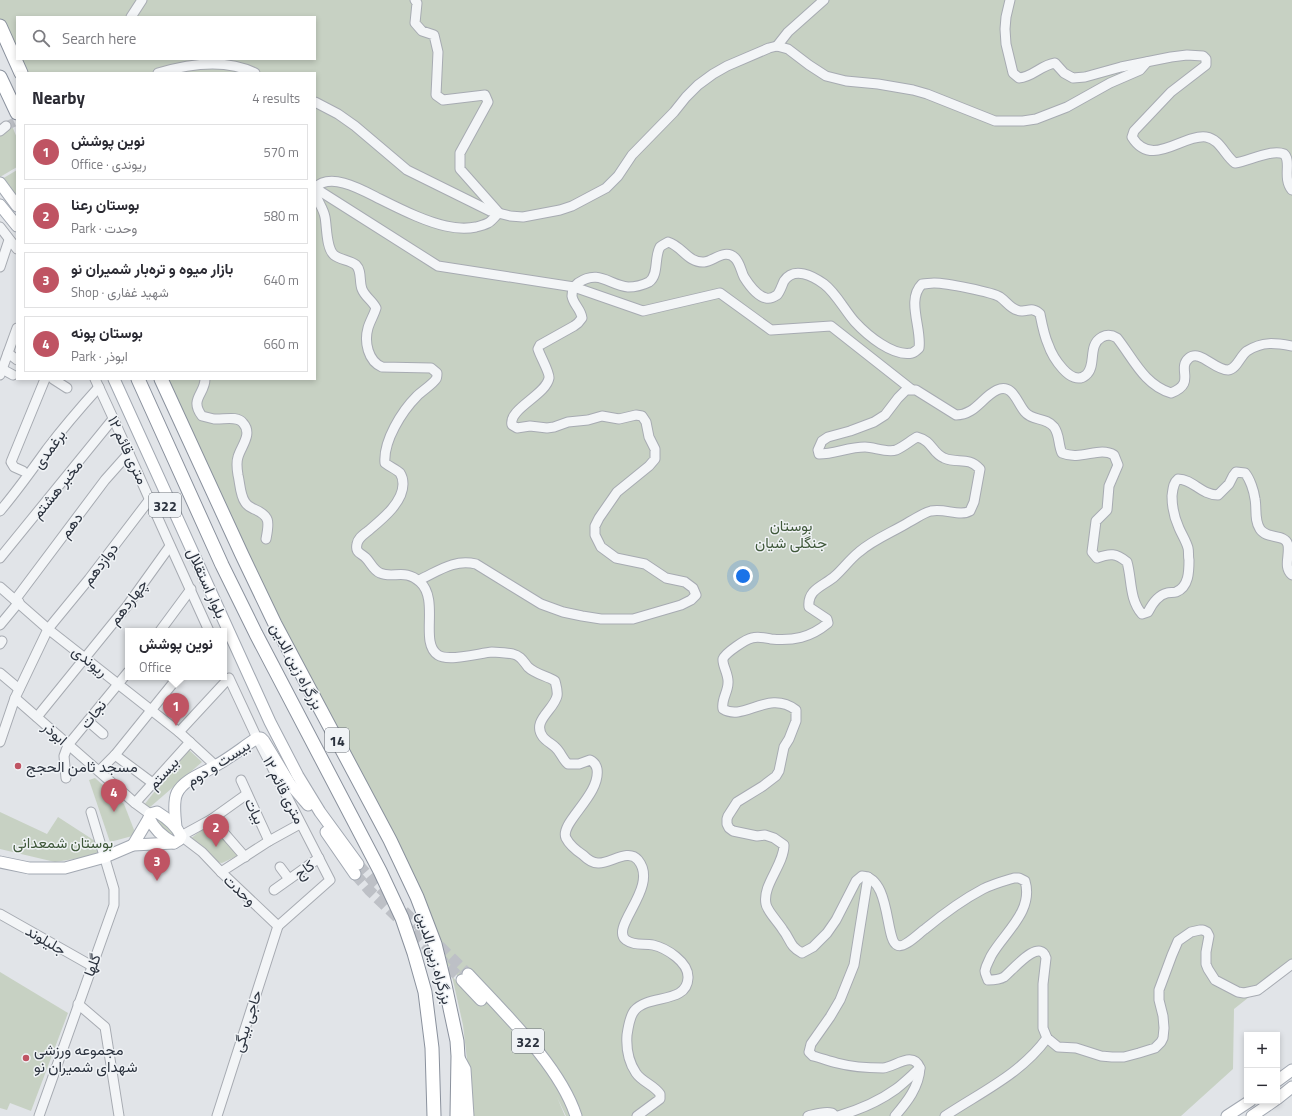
<!DOCTYPE html>
<html lang="en">
<head>
<meta charset="utf-8">
<style>
  :root { --surface:#fff; --page:#f7f7f7; --text:#2b2b33; --muted:#7c7c81; --line:#e1e1e2; --accent:#bf5463 }
  body { margin:0; font-family:"Titillium Web",Vazirmatn,sans-serif; background:var(--page); color:var(--text) }
  .controls { position:absolute; right:12px; bottom:12px; display:grid; overflow:hidden; border-radius:0px; box-shadow:0 2px 6px #0003 }
  .controls button { width:36px; height:36px; display:grid; place-items:center; padding:0; border:0; border-bottom:1px solid var(--line); background:var(--surface); color:var(--text); font:20px sans-serif }
  .you { position:absolute; left:743px; top:576px; width:14px; height:14px; margin:-10px; border:3px solid #fff; border-radius:50%; background:#1a73e8; box-shadow:0 0 0 6px #1a73e833 }
  .badge { display:grid; place-items:center; width:26px; height:26px; border-radius:50%; background:var(--accent); color:#fff; font-size:13px; font-weight:700 }
  .pin { position:absolute; translate:-50% -33px; filter:drop-shadow(0 1px 2px #0008) }
  .pin::after { content:''; position:absolute; top:21px; width:14px; height:12px; background:inherit; clip-path:polygon(0 0,100% 0,50% 100%) }
  .popup { position:absolute; left:125px; top:628px; width:102px; height:52px; box-sizing:border-box; display:grid; place-content:center; border-radius:0px; background:var(--surface); filter:drop-shadow(0 1px 3px #0005); font-size:13px; white-space:nowrap; color:var(--muted) }
  .popup b { font-size:15px; color:var(--text) }
  .popup::after { content:''; position:absolute; left:50%; top:100%; margin-left:-8px; border:8px solid transparent; border-top-color:var(--surface) }
  .list { margin:0; padding:0; list-style:none }
  h2 { display:flex; justify-content:space-between; align-items:center; height:52px; margin:0; padding:0 16px; font-size:17px }
  h2 small { font-size:13px; font-weight:400; color:var(--muted) }
  .list li { display:grid; grid-template-columns:26px 1fr auto; gap:12px; align-items:center; box-sizing:border-box; height:56px; margin:0 8px 8px; padding:0 8px; border:1px solid var(--line); border-radius:0px }
  .list b { display:block; font-size:15px; white-space:nowrap }
  .list p { margin:0; font-size:13px; white-space:nowrap; color:var(--muted) }
  .list em { font-size:13px; font-style:normal; color:var(--muted) }
  .icon { flex:none; width:22px; height:22px; fill:none; stroke:currentColor; stroke-width:2; stroke-linecap:round; stroke-linejoin:round }
  .map { position:relative; flex:none; width:1292px; height:1116px; overflow:hidden }
  .search { position:absolute; background:var(--surface); box-shadow:0 2px 6px #0003; left:16px; top:16px; width:300px; height:44px; display:flex; align-items:center; gap:10px; box-sizing:border-box; padding:0 14px; border-radius:0px; color:var(--muted); font-size:15px }
  .panel { position:absolute; background:var(--surface); box-shadow:0 2px 6px #0003; left:16px; top:72px; width:300px; height:308px; border-radius:0px }
  .map>svg:first-child { display:block }
</style>
</head>
<body>
<div class="map">
<svg width="1292" height="1116" viewBox="0 0 1292 1116">
  <rect width="100%" height="100%" fill="#e1e4e8"/>
  <g fill="#c7d1c3" fill-rule="evenodd">
    <path d="M0,0H1292V963L1234,1009L1233,1069L1181,1116H566L557,1097L565,1116H472L469,1077L463,1025L452,976L457,982L462,980L436,954L420,909L159,379H315V73H20L0,25ZM17,17H315V59H17Z"/>
    <path d="M12,126L17,138V167L0,177V133Z"/>
    <path d="M17,170V200L2,179Z"/>
    <path d="M188,749L202,762L149,808L144,805Z"/>
    <path d="M95,778L124,804L136,835L110,842L89,780Z"/>
    <path d="M0,812L47,834L58,817L95,841L99,855L55,862L0,849Z"/>
    <path d="M157,815L177,836L171,839L153,816Z"/>
    <path d="M211,823L239,855L222,863L217,862L190,839Z"/>
    <path d="M0,972L68,1013L31,1111L10,1103L7,1110L0,1108Z"/>
  </g>
  <g fill="none" stroke-linecap="round" stroke-linejoin="round">
    <path stroke="#bdc0c6" stroke-width="9" stroke-dasharray="9 4.5" stroke-linecap="butt" d="M6,126L17,121"/>
    <g stroke="#bdc0c6" stroke-width="11" stroke-dasharray="11 5.5" stroke-linecap="butt">
      <path d="M358,864L371,879L468,974"/>
      <path d="M355,874L370,891L462,980"/>
    </g>
    <defs>
      <g id="minor">
        <path d="M415,0L417,3L415,23L422,31L434,35L438,52L436,95L443,100L485,95L488,102L460,153V169L499,213C495,216 492,221 488,223C484,225 480,226 476,227C456,231 435,224 416,216C404,211 392,205 380,199C364,191 331,171 315,188C315,200 323,206 325,217C327,227 326,248 334,255C340,260 350,260 356,265C362,271 359,281 362,289C365,297 372,300 376,308C374,315 370,321 368,328C364,342 368,361 382,367L431,368L437,373C437,375 437,378 436,379C433,384 422,391 417,396C402,411 383,441 385,463C390,467 396,469 400,473C402,476 403,481 403,484C403,503 381,520 368,531C363,535 358,538 357,544C355,553 361,553 366,558C371,563 373,570 380,573C393,579 405,568 420,582C440,600 419,643 438,655C448,662 480,653 492,652C498,652 506,653 513,654C521,656 523,661 528,667C535,674 547,676 555,681C556,685 558,691 557,696C554,710 531,721 543,737C546,741 552,744 555,747C561,752 562,759 568,764H579L590,760C594,762 596,764 597,769C601,795 559,823 566,838C569,844 577,851 583,855C587,859 593,863 598,863C610,864 628,848 638,860C660,887 609,927 626,940C634,946 644,943 653,945C666,948 689,962 688,978C687,1004 649,994 635,1010C630,1015 628,1028 627,1035C626,1049 628,1061 636,1073C642,1082 654,1085 660,1094V1099L637,1116"/>
        <path d="M1010,0L1006,17L1005,29L1006,44L1013,73L1019,78C1033,77 1041,65 1055,63L1064,73L1073,78L1085,77L1121,67L1171,57L1187,55L1203,56L1206,59V65L1171,92L1134,131L1132,137C1152,169 1182,134 1206,137C1220,139 1225,156 1235,163C1249,161 1271,149 1284,154C1292,161 1282,178 1292,190"/>
        <path d="M131,17L142,0"/>
        <path d="M777,46L788,32L824,0"/>
        <path d="M158,73C188,64 225,58 255,73"/>
        <path d="M315,102L338,114L355,126L407,170L490,211L510,216L523,217L560,210L572,206L606,188L618,176L632,155L674,112L686,97L698,85L713,74L727,66L769,48L777,46L788,49L809,65L826,76L846,81L878,84L913,90L927,94L995,121H1023L1036,119L1067,107L1110,83L1140,70L1147,62"/>
        <path d="M0,131L6,126"/>
        <path d="M315,188L438,266L574,287L643,311L720,293L771,330L831,326L911,389"/>
        <path d="M0,227L17,249"/>
        <path d="M0,267L9,240"/>
        <path d="M8,353L17,360"/>
        <path d="M2,369L13,375"/>
        <path d="M0,375L17,328"/>
        <path d="M53,379L67,388"/>
        <path d="M95,379C121,434 145,490 170,545C183,574 196,602 209,631"/>
        <path d="M205,379C205,394 189,399 202,416C206,417 210,418 214,419C223,420 237,415 243,423C253,434 241,446 238,457C236,463 237,469 238,475C240,483 240,495 245,502C247,506 250,507 254,509C271,516 269,523 266,539"/>
        <path d="M23,471L14,467L11,462L45,379"/>
        <path d="M0,511C17,491 32,470 47,449C63,428 81,407 99,387"/>
        <path d="M0,558L113,419"/>
        <path d="M1292,575C1283,567 1290,556 1288,545C1285,533 1267,540 1260,529C1254,520 1257,509 1255,499C1254,491 1250,479 1245,473L1236,472L1233,476L1229,484L1218,495C1201,495 1193,479 1178,479C1173,483 1173,489 1172,496C1172,507 1174,517 1179,528C1182,535 1186,541 1188,548C1189,552 1188,556 1189,560C1189,571 1189,587 1176,592C1173,593 1170,592 1167,593C1159,595 1152,604 1148,612L1142,614C1129,599 1132,579 1127,562C1116,553 1110,553 1097,558L1092,552L1096,521L1107,510L1109,486L1118,465L1114,455C1099,446 1081,461 1062,453C1058,445 1060,435 1054,427C1046,417 1032,421 1025,412C1017,403 1013,383 997,390C982,397 975,415 956,415L916,390H906L898,398L885,415L874,422L850,431L828,437L822,441L818,450L819,454C835,454 848,447 865,447C874,447 887,453 896,450C903,447 910,441 917,437C933,441 931,452 944,458C958,464 968,456 980,469L974,502L970,511C960,517 945,508 931,511C923,513 917,518 909,522C893,532 874,539 859,552C850,559 843,569 835,576C824,586 807,589 809,607L827,619L828,623C810,638 793,641 771,639C766,638 758,636 752,638C746,639 725,653 723,659C722,665 729,675 728,683C728,692 721,700 723,709C744,722 768,689 796,710V721L789,739L784,747L779,771L776,776L763,786L737,802L728,816L727,819V824L729,828L733,831L757,836L765,835L774,838L784,845C784,865 762,885 766,904C767,911 779,923 783,930C791,940 789,946 802,953L813,947L827,933L836,920L856,881L862,876C891,878 885,940 897,945C904,949 919,933 925,929C942,915 964,899 983,889C993,884 1004,881 1014,878H1019L1025,881C1034,911 1004,933 991,956C989,961 986,965 985,971C985,974 987,977 988,980C994,980 999,980 1004,977C1011,972 1040,936 1046,958L1043,984V1028L1047,1038L1058,1047L1076,1048L1101,1056L1112,1057H1124L1139,1053L1155,1048L1161,1042L1163,1038L1164,1028L1163,1016L1159,1000V990L1172,955L1178,941L1191,932L1200,930H1203L1207,932L1209,936L1206,952V964L1208,969L1215,980L1238,992L1244,993L1258,990L1292,964"/>
        <path d="M419,580C439,571 453,559 476,564L541,604L563,612L582,616L601,619H633L681,605L691,600L696,595L693,588L685,582L666,578L645,564L616,558L601,547L595,535V526L599,518L617,492L649,466L655,459V449L649,437L646,422L642,416L636,415L619,419L602,416L588,420L568,422L554,427L547,428L530,426L517,428L512,425C508,409 546,395 549,378C550,373 540,356 538,349L540,345L574,326L578,323L582,318C581,309 573,304 572,296C572,290 574,286 578,283C599,269 609,285 628,287C635,287 643,285 649,282C659,275 654,257 660,247C662,245 665,244 668,242C682,246 688,263 704,262C714,261 725,248 735,258C740,263 741,271 744,277C749,285 757,296 766,298C769,299 774,297 777,295C780,292 782,285 784,281C794,266 813,276 824,284C836,293 845,311 855,322C867,335 893,357 912,353C915,352 917,350 919,348C922,328 906,300 922,284C926,284 930,283 934,283C946,283 992,292 1000,297C1006,301 1010,308 1017,310C1026,314 1031,305 1040,314C1042,324 1044,335 1048,344C1052,356 1071,388 1086,375C1097,366 1087,345 1102,337C1108,334 1112,335 1117,338C1133,358 1144,385 1171,393C1197,383 1176,369 1189,358C1200,349 1214,370 1228,370C1237,369 1240,356 1247,351C1263,341 1275,343 1292,346"/>
        <path d="M0,587L48,629L179,732L216,766"/>
        <path d="M15,600L105,480L129,453"/>
        <path d="M0,625L19,602"/>
        <path d="M160,631L191,589"/>
        <path d="M0,644L2,641"/>
        <path d="M0,673L19,689"/>
        <path d="M15,698L135,803L150,814"/>
        <path d="M37,717L127,606L170,546"/>
        <path d="M88,721L103,734"/>
        <path d="M179,732L229,678L257,738L330,880L278,926"/>
        <path d="M0,742L15,698L48,629L89,579L150,499"/>
        <path d="M115,755L154,784"/>
        <path d="M99,771L115,755L178,677"/>
        <path d="M66,778L64,756L68,745L128,672"/>
        <path d="M241,780L269,841"/>
        <path d="M247,794L212,819L181,836L202,852L221,872L278,926"/>
        <path d="M135,803L190,742"/>
        <path d="M212,819L245,857"/>
        <path d="M280,867L289,879"/>
        <path d="M221,872L269,841L298,825"/>
        <path d="M868,877L854,965L840,1000L830,1017L811,1044L809,1052L813,1056C821,1058 829,1061 837,1063C852,1067 867,1068 883,1068C895,1067 913,1050 920,1068C919,1087 907,1102 895,1116"/>
        <path d="M274,890L319,858"/>
        <path d="M0,914L92,966"/>
        <path d="M78,1004L105,1027L119,1116"/>
        <path d="M39,1116L114,905V889L91,812"/>
        <path d="M217,1116L278,926"/>
        <path d="M808,1116C816,1114 824,1111 832,1113L835,1116"/>
        <path d="M838,1116C859,1110 878,1102 896,1089C904,1083 912,1075 920,1068"/>
        <path d="M945,1116C981,1092 1021,1074 1047,1038"/>
      </g>
      <g id="major">
        <path d="M0,183L17,206"/>
        <path d="M0,205L17,226"/>
        <path d="M114,379L270,722L298,776L320,812L358,864"/>
        <path d="M157,812C167,818 176,825 181,836L179,840L174,843C163,837 154,829 149,818L150,814Z"/>
        <path d="M176,827C175,818 173,801 177,793C184,779 204,773 215,766C230,758 243,747 257,738H261L264,741L290,784L308,805"/>
        <path d="M326,832L355,874"/>
        <path d="M133,845L149,818"/>
        <path d="M0,862L29,868H65L105,857L133,845L174,843"/>
        <path d="M468,974C504,1013 560,1066 576,1116"/>
        <path d="M462,980L481,1000"/>
        <path d="M458,1056L465,1069L468,1116"/>
        <path d="M1277,1081L1292,1070"/>
        <path d="M1277,1099L1292,1087"/>
        <path d="M1227,1116L1250,1101"/>
        <path d="M1252,1116L1274,1101"/>
      </g>
      <g id="highway">
        <path d="M0,26L21,73"/>
        <path d="M0,77L17,113"/>
        <path d="M138,379L222,565L256,634L380,871L402,918L414,953L425,992L432,1048L434,1116"/>
        <path d="M161,379L242,555L275,624L390,840L417,897L435,944L445,985L457,1041L458,1056L457,1116"/>
      </g>
    </defs>
    <use href="#minor" stroke="#a7abb2" stroke-width="11"/>
    <use href="#major" stroke="#a2a8b2" stroke-width="13"/>
    <use href="#highway" stroke="#8a919d" stroke-width="15"/>
    <use href="#minor" stroke="#f3f5f7" stroke-width="9"/>
    <use href="#major" stroke="#fff" stroke-width="11"/>
    <use href="#highway" stroke="#fff" stroke-width="13"/>
  </g>
  <g fill="#bf5463" stroke="#f0f3f6" stroke-width="1.5">
    <circle cx="18" cy="766" r="4"/>
    <circle cx="26" cy="1058" r="4"/>
  </g>
  <g text-anchor="middle" dominant-baseline="central" stroke-width="3" stroke-linejoin="round" paint-order="stroke">
    <g fill="#f0f3f6" stroke="#666c75" stroke-width="1">
      <rect x="149" y="493" width="32" height="24" rx="3"/>
      <rect x="325" y="728" width="24" height="24" rx="3"/>
      <rect x="512" y="1029" width="32" height="24" rx="3"/>
    </g>
    <g font-size="14" font-weight="bold" fill="#2b323e">
      <text x="165" y="505">322</text>
      <text x="337" y="740">14</text>
      <text x="528" y="1041">322</text>
    </g>
    <g font-size="15" fill="#2b323e" stroke="#f0f3f6">
      <text transform="translate(49 449) rotate(-54)">برغمدی</text>
      <text transform="translate(128 450) rotate(65)">۱۲ متری قائم</text>
      <text transform="translate(57 489) rotate(-51)">مخبر هشتم</text>
      <text transform="translate(71 525) rotate(-53)">دهم</text>
      <text transform="translate(100 564) rotate(-53)">دوازدهم</text>
      <text transform="translate(207 583) rotate(66)">بلوار استقلال</text>
      <text transform="translate(128 602) rotate(-53)">چهاردهم</text>
      <text transform="translate(90 661) rotate(38)">ریوندی</text>
      <text transform="translate(297 666) rotate(62)">بزرگراه زین الدین</text>
      <text transform="translate(93 714) rotate(-51)">نجات</text>
      <text transform="translate(55 733) rotate(41)">ابوذر</text>
      <text transform="translate(218 763) rotate(-33)">بیست و دوم</text>
      <text transform="translate(163 773) rotate(-48)">بیستم</text>
      <text transform="translate(284 790) rotate(63)">۱۲ متری قائم</text>
      <text transform="translate(255 811) rotate(65)">بیات</text>
      <text transform="translate(304 869) rotate(-35)">کاج</text>
      <text transform="translate(240 890) rotate(43)">وحدت</text>
      <text transform="translate(46 940) rotate(30)">جلیلوند</text>
      <text transform="translate(435 958) rotate(74)">بزرگراه زین الدین</text>
      <text transform="translate(92 965) rotate(-70)">گلها</text>
      <text transform="translate(247 1021) rotate(-72)">حاجی بیگی</text>
    </g>
    <g font-size="15" fill="#3f583a" stroke="#f0f3f6">
      <text x="791" y="525">بوستان<tspan x="791" dy="17">جنگلی شیان</tspan></text>
      <text x="63" y="842">بوستان شمعدانی</text>
    </g>
    <g font-size="15" fill="#2b323e" stroke="#f0f3f6" text-anchor="start">
      <text x="26" y="766">مسجد ثامن الحجج</text>
      <text x="34" y="1049">مجموعه ورزشی<tspan x="34" dy="17">شهدای شمیران نو</tspan></text>
    </g>
  </g>
</svg>
<div class="controls">
<button>+</button>
<button>−</button>
</div>
<div class="you"></div>
<div class="pin badge" style="left:176px;top:726px">1</div>
<div class="popup"><b>نوین پوشش</b>Office</div>
<div class="pin badge" style="left:216px;top:847px">2</div>
<div class="pin badge" style="left:157px;top:881px">3</div>
<div class="pin badge" style="left:114px;top:812px">4</div>
<div class="search"><svg class="icon" aria-label="search" viewBox="0 0 24 24"><circle cx="10" cy="10" r="6"/><path d="M15 15l6 6"/></svg>Search here</div>
<section class="panel">
<h2>Nearby<small>4 results</small></h2>
<ul class="list">
<li><span class="badge">1</span><div><b>نوین پوشش</b><p>Office · ریوندی</p></div><em>570 m</em></li>
<li><span class="badge">2</span><div><b>بوستان رعنا</b><p>Park · وحدت</p></div><em>580 m</em></li>
<li><span class="badge">3</span><div><b>بازار میوه و تره‌بار شمیران نو</b><p>Shop · شهید غفاری</p></div><em>640 m</em></li>
<li><span class="badge">4</span><div><b>بوستان پونه</b><p>Park · ابوذر</p></div><em>660 m</em></li>
</ul>
</section>
</div>
</body>
</html>
